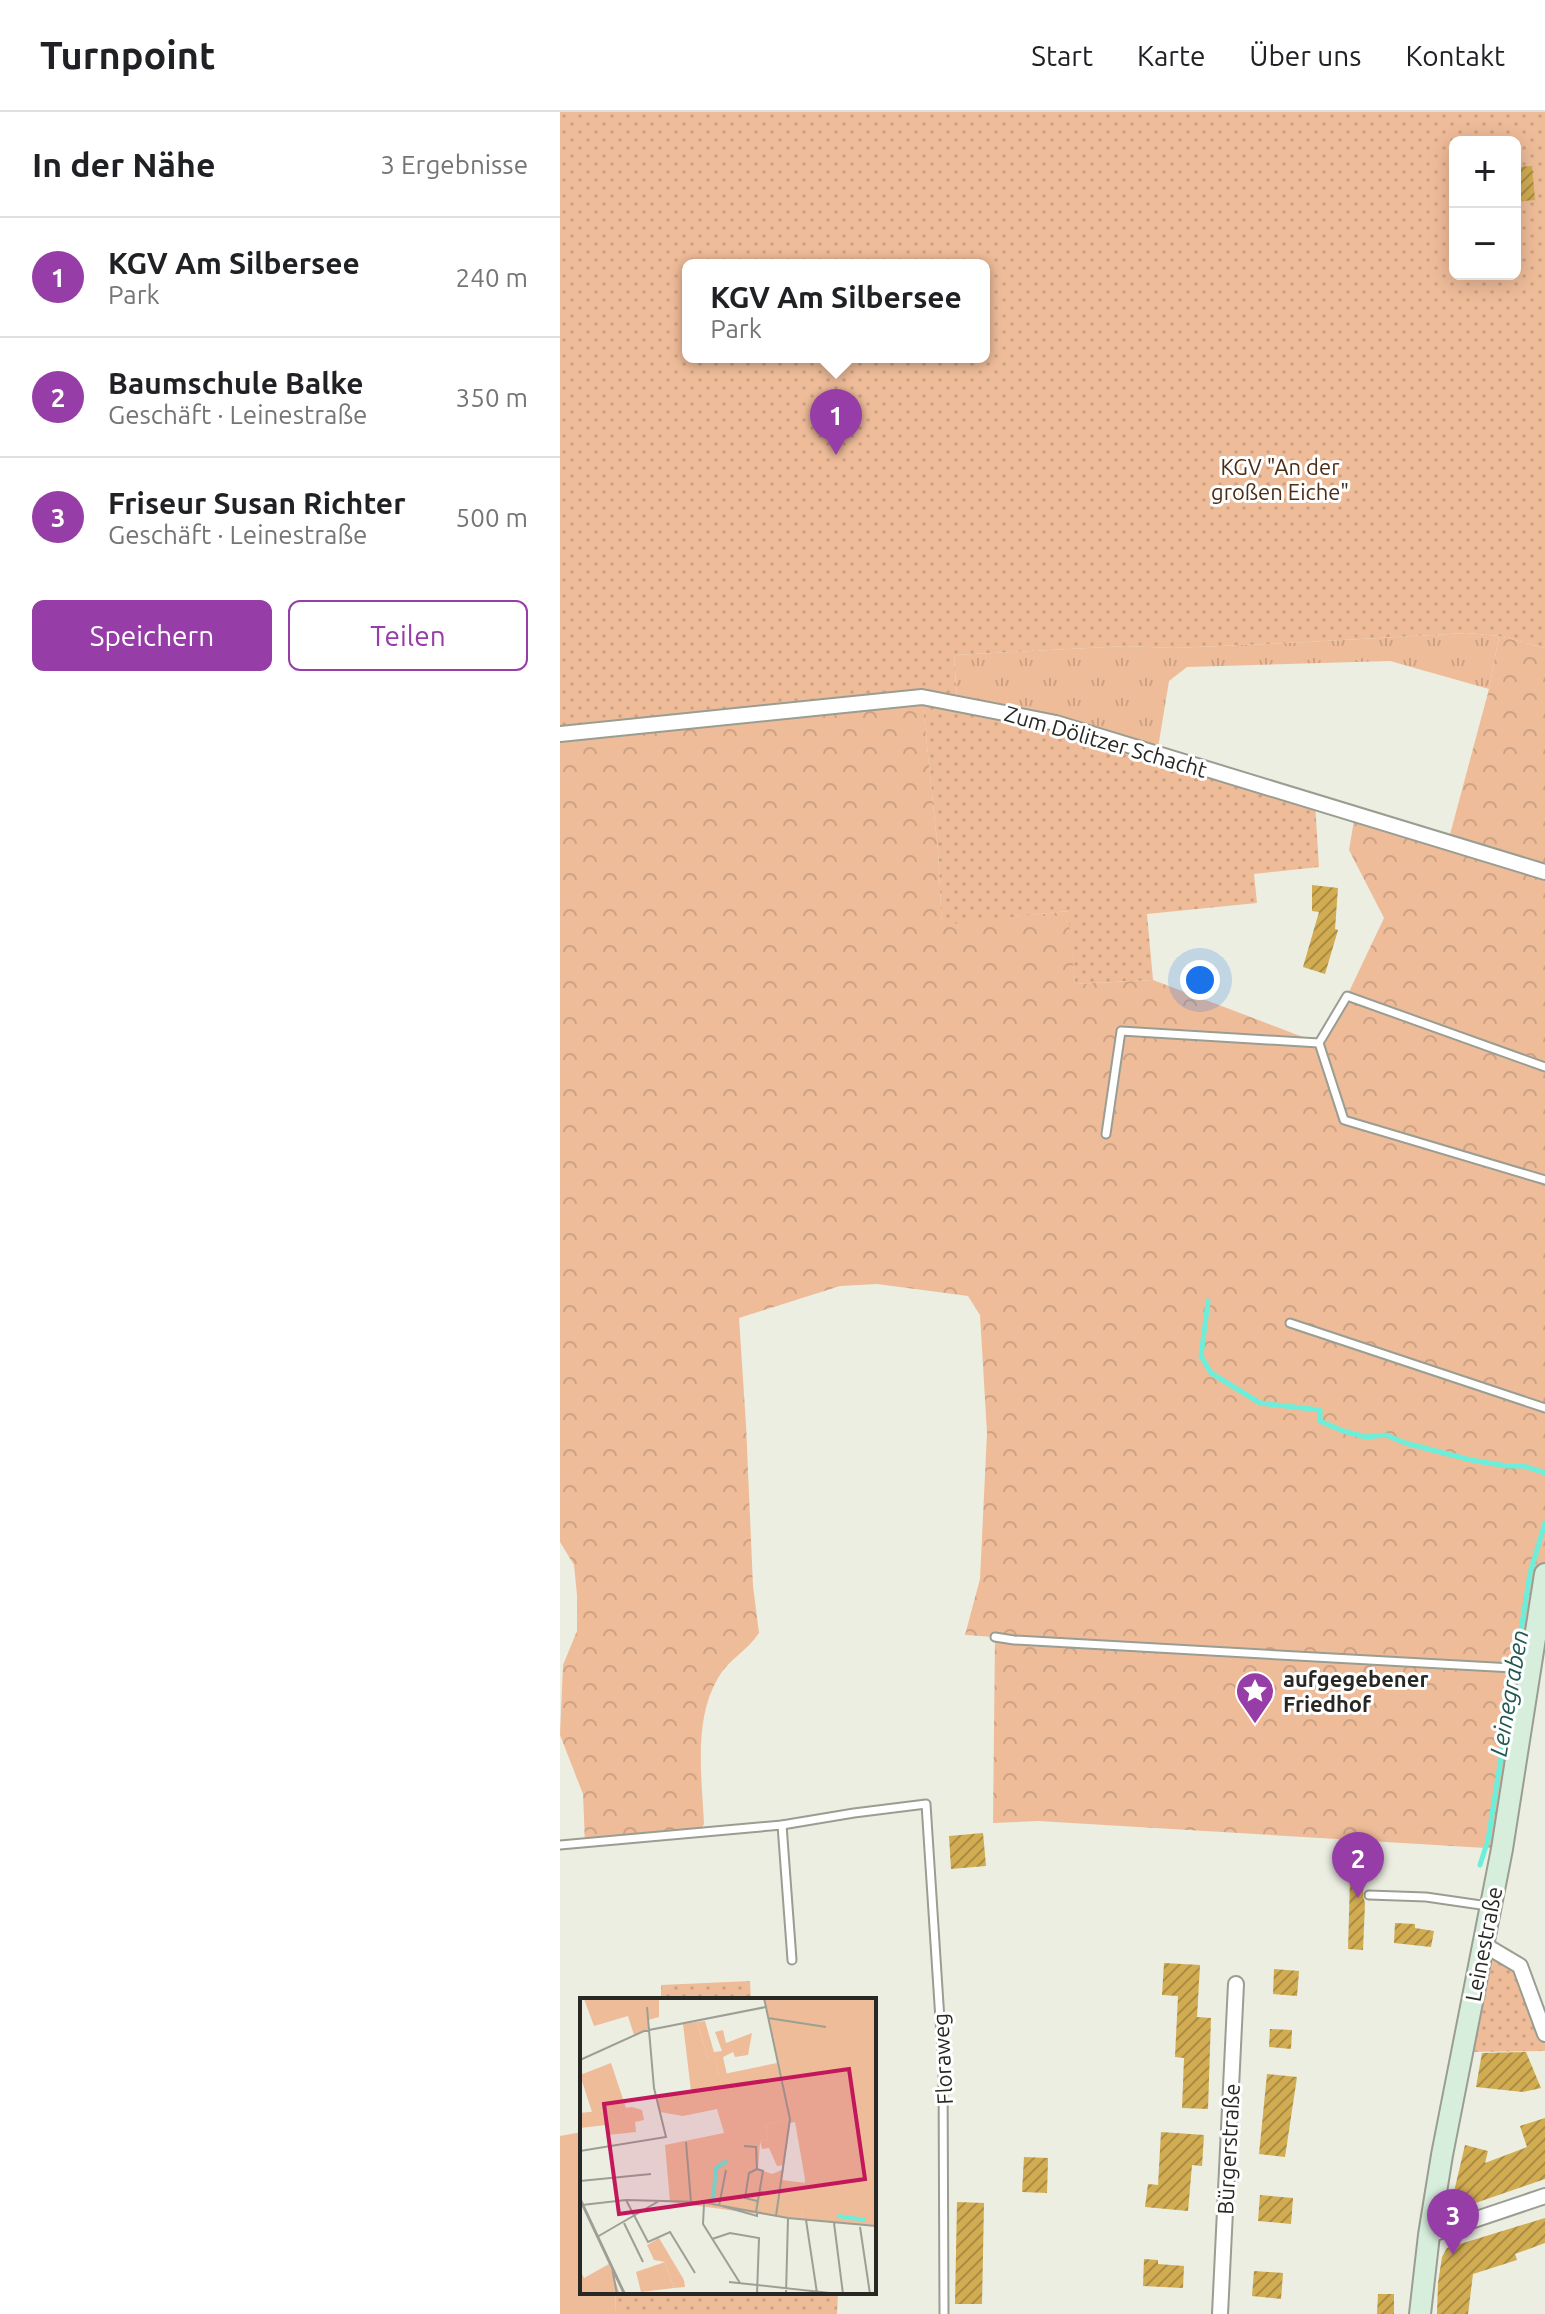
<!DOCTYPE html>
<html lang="de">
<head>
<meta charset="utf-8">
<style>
  :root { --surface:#fff; --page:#f6f6f6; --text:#202124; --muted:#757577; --line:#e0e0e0; --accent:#973da8 }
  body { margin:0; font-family:Ubuntu,sans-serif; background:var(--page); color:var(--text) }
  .controls { position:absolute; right:24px; top:24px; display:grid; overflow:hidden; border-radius:12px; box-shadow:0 4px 20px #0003 }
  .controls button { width:72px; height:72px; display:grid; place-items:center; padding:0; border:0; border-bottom:2px solid var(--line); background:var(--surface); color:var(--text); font:40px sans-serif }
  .you { position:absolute; left:640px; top:868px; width:28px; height:28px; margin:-20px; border:6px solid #fff; border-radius:50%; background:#1a73e8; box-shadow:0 0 0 12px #1a73e833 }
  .badge { display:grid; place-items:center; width:52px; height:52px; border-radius:50%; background:var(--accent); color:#fff; font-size:26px; font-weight:700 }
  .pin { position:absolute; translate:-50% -66px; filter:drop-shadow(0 2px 4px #0008) }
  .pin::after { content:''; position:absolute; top:42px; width:28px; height:24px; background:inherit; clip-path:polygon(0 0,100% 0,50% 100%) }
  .popup { position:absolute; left:122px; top:147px; width:308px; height:104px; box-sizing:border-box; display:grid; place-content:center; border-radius:12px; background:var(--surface); filter:drop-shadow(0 2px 6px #0005); font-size:26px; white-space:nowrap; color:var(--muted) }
  .popup b { font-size:30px; color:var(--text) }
  .popup::after { content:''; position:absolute; left:50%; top:100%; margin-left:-16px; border:16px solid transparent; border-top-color:var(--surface) }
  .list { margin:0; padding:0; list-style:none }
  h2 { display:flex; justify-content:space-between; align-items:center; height:104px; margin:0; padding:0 32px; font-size:34px }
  h2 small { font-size:26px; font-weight:400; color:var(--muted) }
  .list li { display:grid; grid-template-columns:52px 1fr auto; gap:24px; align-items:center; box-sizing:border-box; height:120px; padding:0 32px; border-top:2px solid var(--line) }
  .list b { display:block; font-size:30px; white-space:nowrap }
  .list p { margin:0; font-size:26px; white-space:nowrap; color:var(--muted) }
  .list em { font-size:26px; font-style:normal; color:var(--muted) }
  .actions { display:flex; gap:16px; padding:24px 32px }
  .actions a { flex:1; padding:18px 0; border:2px solid var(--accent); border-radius:12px; text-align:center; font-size:28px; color:var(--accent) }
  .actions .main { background:var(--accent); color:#fff }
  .map { position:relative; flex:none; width:985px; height:2202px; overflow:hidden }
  header { display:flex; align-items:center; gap:48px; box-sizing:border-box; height:112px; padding:0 40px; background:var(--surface); border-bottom:2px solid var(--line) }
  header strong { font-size:38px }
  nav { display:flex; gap:44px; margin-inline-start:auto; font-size:28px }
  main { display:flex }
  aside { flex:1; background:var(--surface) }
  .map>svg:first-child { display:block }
</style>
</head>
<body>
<header>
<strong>Turnpoint</strong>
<nav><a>Start</a><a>Karte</a><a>Über uns</a><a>Kontakt</a></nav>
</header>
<main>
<aside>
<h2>In der Nähe<small>3 Ergebnisse</small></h2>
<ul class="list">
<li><span class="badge">1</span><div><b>KGV Am Silbersee</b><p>Park</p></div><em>240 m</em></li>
<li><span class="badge">2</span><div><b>Baumschule Balke</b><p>Geschäft · Leinestraße</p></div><em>350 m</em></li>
<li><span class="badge">3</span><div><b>Friseur Susan Richter</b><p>Geschäft · Leinestraße</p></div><em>500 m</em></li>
</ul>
<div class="actions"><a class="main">Speichern</a><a>Teilen</a></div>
</aside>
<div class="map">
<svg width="985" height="2202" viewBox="0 0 985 2202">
  <defs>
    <pattern id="grass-tufts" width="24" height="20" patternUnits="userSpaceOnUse" patternTransform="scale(2)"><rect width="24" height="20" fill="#efbc99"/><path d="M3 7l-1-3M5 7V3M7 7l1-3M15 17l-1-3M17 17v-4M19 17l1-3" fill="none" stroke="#cda284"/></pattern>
    <pattern id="forest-crowns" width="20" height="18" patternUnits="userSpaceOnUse" patternTransform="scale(2)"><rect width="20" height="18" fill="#efbc99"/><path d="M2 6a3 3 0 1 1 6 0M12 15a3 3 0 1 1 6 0" fill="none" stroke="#cda284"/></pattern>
    <pattern id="park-dots" width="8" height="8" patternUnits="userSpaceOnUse" patternTransform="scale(2)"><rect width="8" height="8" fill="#efbc99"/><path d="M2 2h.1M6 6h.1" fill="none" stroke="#cda284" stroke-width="1.8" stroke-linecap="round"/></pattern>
    <pattern id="building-hatch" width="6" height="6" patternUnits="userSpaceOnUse" patternTransform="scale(2)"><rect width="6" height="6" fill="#d1ac51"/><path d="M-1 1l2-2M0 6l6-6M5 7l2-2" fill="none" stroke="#aa8c43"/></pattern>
  </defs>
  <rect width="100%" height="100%" fill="#ebeee1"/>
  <path fill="url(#grass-tufts)" d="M907,521L939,524L929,577L830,549L627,555L609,569L597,642L397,590L394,543L566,534L613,536L729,531Z"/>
  <path fill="url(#forest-crowns)" d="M939,524L985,536V1462L942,1737L478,1709L433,1711L435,1525L405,1523L420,1467L427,1321L420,1203L408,1184L317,1172L280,1174L179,1206L186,1313L193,1474L199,1521C188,1538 168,1548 158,1566C133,1608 142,1666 144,1712L137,1723L25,1731L23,1682L0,1623L3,1553L17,1519V1483L14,1453L0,1430V530L362,585L378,739L382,812L509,799L515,872L593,868L759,931L787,884L824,806L789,738L795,702L888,730L929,577Z"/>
  <g fill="url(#park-dots)" fill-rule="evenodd">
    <path d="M0,0H985V536L939,524L907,521L729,531L613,536L566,534L394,543L397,590L755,690L759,755L694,762L697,791L587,802L593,868L515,872L508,799L382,813L378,739L362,586L0,622ZM895,30H955V162H895ZM128,153H424V245H128Z"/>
    <path d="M923,1832L960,1854L985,1922V1939L900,1940Z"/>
    <path d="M190,1869L191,1888H101V1873Z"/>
    <path d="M56,2180H278L277,2202H55Z"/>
  </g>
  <path fill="#efbc99" d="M22,2020V2180H56L55,2202H0V2024Z"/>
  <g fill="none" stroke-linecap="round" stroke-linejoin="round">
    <g stroke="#6deeda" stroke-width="5">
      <path d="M648,1189L641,1244L651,1261L700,1291L760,1298V1309L783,1319L806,1325L826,1323L845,1331L911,1348L947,1354H964L985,1361"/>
      <path d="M920,1753L928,1728L970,1461L985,1411"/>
    </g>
  </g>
  <g fill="url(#building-hatch)">
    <path d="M972,54L975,88L955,90V55Z"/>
    <path d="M752,773L778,776L775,817L778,818L765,862L743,855L759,800L752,799Z"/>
    <path d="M423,1721L426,1754L391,1757L389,1724Z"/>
    <path d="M791,1733H806L803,1784L805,1791L803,1838L788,1837Z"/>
    <path d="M835,1811L855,1812V1816L874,1819L871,1835L834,1831Z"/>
    <path d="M604,1851L640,1853L637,1905L651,1906L648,1997L622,1996L624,1946L615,1945L618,1884L602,1883Z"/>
    <path d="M714,1857L739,1859L737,1884L713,1882Z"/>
    <path d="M710,1917L732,1918L731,1937L709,1935Z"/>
    <path d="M966,1940L981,1976L963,1980L916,1975L922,1941Z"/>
    <path d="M707,1962L737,1965L725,2045L699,2042Z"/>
    <path d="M985,2006V2067L901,2096L893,2084L905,2033L928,2039L925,2051L967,2035L960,2014Z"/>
    <path d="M601,2020L644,2023L642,2054L632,2053L628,2099L585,2095L588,2072L598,2073Z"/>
    <path d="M464,2045L488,2046L487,2081L462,2080Z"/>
    <path d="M700,2083L733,2086L731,2112L698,2109Z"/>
    <path d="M397,2090L424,2091L422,2192H395Z"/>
    <path d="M985,2106V2131L955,2142L957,2148L913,2162L908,2202H877L878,2171L882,2145L887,2136Z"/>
    <path d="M584,2147L598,2148V2152L624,2154L623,2176L583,2174Z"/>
    <path d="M694,2159L723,2161L721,2187L692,2184Z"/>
    <path d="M818,2182H834V2202H817Z"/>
  </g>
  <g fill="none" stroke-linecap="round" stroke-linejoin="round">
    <defs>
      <g id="service">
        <path d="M985,955L787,884L759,931L784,1008L985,1068"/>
        <path d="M546,1022L561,919L759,931"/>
        <path d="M730,1211L985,1296"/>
        <path d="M435,1525L454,1528L969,1557"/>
        <path d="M222,1713L232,1848"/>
        <path d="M0,1733L222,1713L294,1701L366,1692L383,1954L384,2202"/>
        <path d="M809,1783L866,1785L928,1794"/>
      </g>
      <g id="minor">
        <path d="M0,622L362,585L496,611L985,760"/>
        <path d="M923,1832L960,1854L985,1922"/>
        <path d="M869,2123L985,2084"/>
        <path d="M660,2202L676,1872"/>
      </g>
      <path id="secondary" d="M860,2202L869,2123L882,2043L942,1737L985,1462"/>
    </defs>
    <use href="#service" stroke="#9a9d91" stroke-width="11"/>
    <use href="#minor" stroke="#9a9d91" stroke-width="18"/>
    <use href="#secondary" stroke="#9a9d91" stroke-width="24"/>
    <use href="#service" stroke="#fff" stroke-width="7"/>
    <use href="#minor" stroke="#fff" stroke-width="14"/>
    <use href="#secondary" stroke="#d7eedd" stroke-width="20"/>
  </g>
  <defs>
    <symbol id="sight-pin" viewBox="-11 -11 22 30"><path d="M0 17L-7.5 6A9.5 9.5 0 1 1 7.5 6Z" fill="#973da8" stroke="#fff"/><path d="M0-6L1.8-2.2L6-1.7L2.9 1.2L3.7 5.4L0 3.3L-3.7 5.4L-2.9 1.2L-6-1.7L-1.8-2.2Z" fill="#fff"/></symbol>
  </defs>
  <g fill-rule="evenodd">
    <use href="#sight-pin" x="673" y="1557" width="44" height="60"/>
  </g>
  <g text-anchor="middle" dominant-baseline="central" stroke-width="6" stroke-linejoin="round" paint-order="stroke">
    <g font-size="22" fill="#4b2c14" stroke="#fff">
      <text x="720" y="354">KGV "An der<tspan x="720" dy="25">großen Eiche"</tspan></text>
    </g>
    <g font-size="22" fill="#272824" stroke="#fff">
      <text transform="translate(546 629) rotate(16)">Zum Dölitzer Schacht</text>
      <text transform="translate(923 1832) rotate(-79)">Leinestraße</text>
      <text transform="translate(382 1947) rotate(-93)">Floraweg</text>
      <text transform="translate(668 2037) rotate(-87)">Bürgerstraße</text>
    </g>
    <g font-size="22" font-weight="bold" fill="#272824" stroke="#fff" text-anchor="start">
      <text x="723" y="1566">aufgegebener<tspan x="723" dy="25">Friedhof</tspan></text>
    </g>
    <g font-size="24" font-style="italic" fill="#215850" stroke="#fff">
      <text transform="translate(949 1581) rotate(-80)">Leinegraben</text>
    </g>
  </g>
  <g transform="translate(20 1886)">
    <rect width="296" height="296" fill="#ebeee1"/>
    <path d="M117,24L128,61L134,59L139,77L197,65L210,121L185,127L188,141L180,143L178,171L192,176L204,171L202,182L226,185L222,222L90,204L85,147L144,135L137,111L103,118L80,114L77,101L111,93L103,26Z" fill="#efbc99"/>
    <path d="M79,0V19L68,22V32L54,37L48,18L14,28L4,1ZM184,0H296V228L222,222L225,181L215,124L210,125L204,167L197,168L189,150L182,151L180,143L188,141L185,127L209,121ZM125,23L134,54L142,53L135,34L143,32L146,45L172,35L168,57L155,59L153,54L143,59L147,77H139L134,60L128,61L117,24ZM52,109L62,112L64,122L55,124L56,134L27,137L26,127L0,130V115ZM79,240L104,282L105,289L94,290L85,264L74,262L67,247ZM29,266L40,296H0V272L4,280Z" fill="#efbc99"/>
    <path d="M31,65L46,110L12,114L0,77ZM85,264L94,290L61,294L56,274Z" fill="#efbc99"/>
    <path fill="none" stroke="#6deeda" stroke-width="4" d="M133,204L136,170L147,163M258,218L285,222"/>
    <path fill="none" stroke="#9d9f95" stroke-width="2" d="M184,0L210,121L196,218M188,20L246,29M0,62L64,33L186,9M106,144L111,204M164,148L176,149L177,171M0,153L86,139L74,90L67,9M0,183L71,176M0,200L45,296M0,202L44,296M46,202L68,244L90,234L115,275M177,203L165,200L169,175L177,171M124,206L123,226L160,285M2,207L46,202L121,204L208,220L296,228M139,208L146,172M142,208L177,218V214M176,214L183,173L177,171M226,222L237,295M44,225L63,264M254,225L263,296M280,229L290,296M17,239L79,203M132,241L150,235L179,240L177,296M32,270L37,296M149,284L259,296M206,296L208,220"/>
    <path fill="#c2185b" fill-opacity="0.15" stroke="#c2185b" stroke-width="4" d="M269,71L285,181L39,216L24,106Z"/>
    <rect width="296" height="296" fill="none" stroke="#272824" stroke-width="4"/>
  </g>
</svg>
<div class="controls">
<button>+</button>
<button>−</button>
</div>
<div class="you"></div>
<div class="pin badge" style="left:276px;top:343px">1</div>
<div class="popup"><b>KGV Am Silbersee</b>Park</div>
<div class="pin badge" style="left:798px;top:1786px">2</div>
<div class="pin badge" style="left:893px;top:2143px">3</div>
</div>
</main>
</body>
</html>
